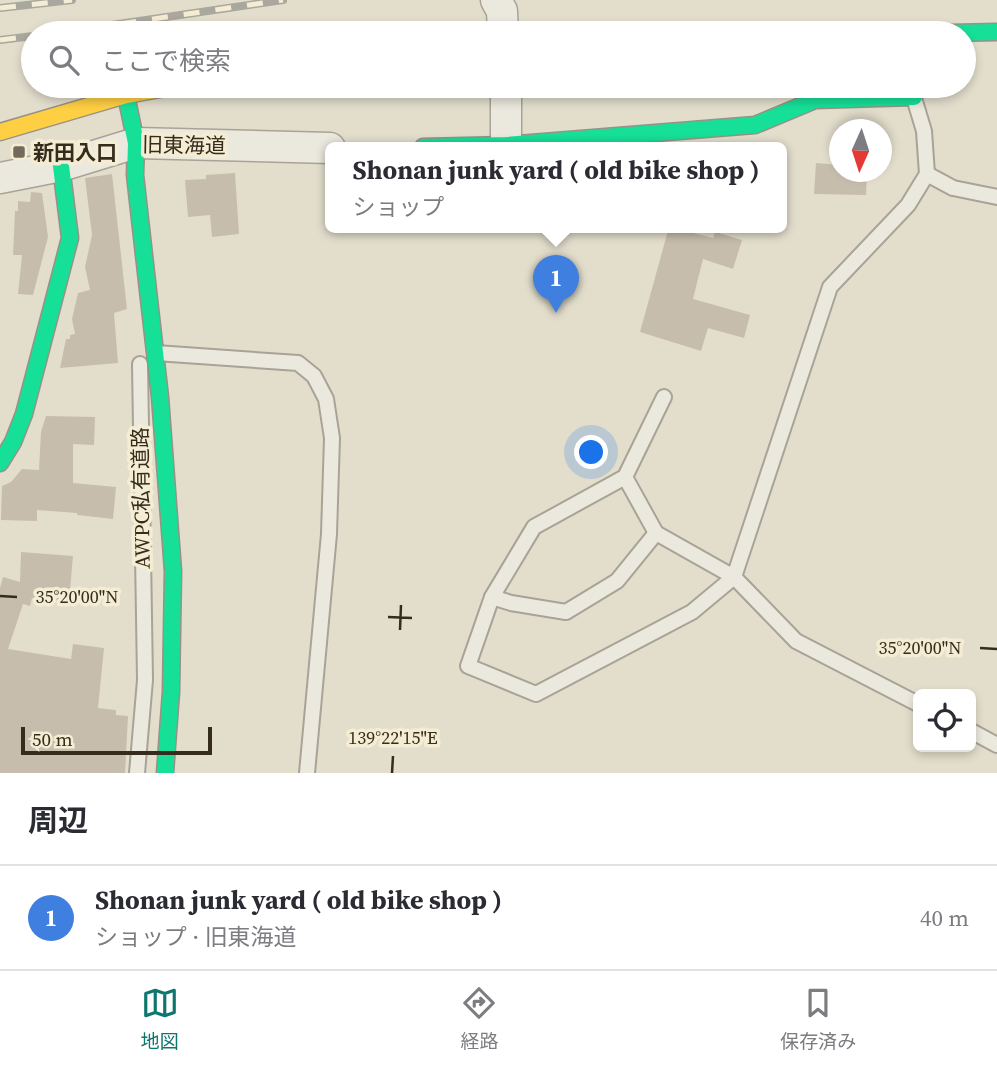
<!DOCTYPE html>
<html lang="ja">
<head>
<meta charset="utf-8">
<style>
  :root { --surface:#fff; --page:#f2f2f3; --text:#2b2b33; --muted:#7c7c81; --line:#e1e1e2; --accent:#0f766e }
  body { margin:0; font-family:"Source Serif 4","Noto Sans JP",serif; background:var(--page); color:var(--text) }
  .controls { position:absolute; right:21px; bottom:21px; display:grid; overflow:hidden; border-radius:10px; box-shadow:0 4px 10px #0003 }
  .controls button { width:63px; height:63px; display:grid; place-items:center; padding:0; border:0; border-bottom:2px solid var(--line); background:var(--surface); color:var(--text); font:35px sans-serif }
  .compass { position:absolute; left:829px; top:119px; width:63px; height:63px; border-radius:50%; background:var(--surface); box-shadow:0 4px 10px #0003; rotate:183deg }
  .scale { position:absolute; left:21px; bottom:18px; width:191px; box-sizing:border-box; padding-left:7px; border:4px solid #362c1e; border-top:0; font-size:19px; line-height:24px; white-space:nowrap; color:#362c1e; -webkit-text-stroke:5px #f4edd3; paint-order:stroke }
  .you { position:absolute; left:592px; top:453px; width:24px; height:24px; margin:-18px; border:5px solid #fff; border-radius:50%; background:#1a73e8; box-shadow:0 0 0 10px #1a73e833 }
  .badge { display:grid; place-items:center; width:46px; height:46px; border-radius:50%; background:var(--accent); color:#fff; font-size:23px; font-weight:700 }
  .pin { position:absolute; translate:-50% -58px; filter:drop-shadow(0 2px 4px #0008) }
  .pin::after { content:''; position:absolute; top:37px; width:24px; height:21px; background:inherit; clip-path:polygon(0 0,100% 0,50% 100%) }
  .popup { position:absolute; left:325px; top:142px; width:462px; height:91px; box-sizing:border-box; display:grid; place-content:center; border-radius:10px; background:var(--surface); filter:drop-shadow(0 2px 5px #0005); font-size:23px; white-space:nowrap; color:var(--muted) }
  .popup b { font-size:26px; color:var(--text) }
  .popup::after { content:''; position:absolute; left:50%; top:100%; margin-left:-14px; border:14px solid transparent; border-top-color:var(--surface) }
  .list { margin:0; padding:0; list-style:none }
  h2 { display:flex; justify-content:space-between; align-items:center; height:91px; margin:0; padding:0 28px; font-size:30px }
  h2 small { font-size:23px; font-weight:400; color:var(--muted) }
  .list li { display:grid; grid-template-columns:46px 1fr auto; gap:21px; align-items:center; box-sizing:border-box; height:105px; padding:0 28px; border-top:2px solid var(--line) }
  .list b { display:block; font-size:26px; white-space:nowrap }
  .list p { margin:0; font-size:23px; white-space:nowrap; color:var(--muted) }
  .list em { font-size:23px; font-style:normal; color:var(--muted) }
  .icon { flex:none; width:38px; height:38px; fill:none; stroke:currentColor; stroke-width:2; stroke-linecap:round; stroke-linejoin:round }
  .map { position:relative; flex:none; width:997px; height:773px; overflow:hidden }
  .search { position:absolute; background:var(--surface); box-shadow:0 4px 10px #0003; left:21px; right:21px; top:21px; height:77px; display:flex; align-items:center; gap:18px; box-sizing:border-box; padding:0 24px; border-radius:38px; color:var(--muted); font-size:26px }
  .sheet { height:196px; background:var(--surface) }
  nav { display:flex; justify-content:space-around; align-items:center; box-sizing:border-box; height:98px; border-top:2px solid var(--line); background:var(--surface); font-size:19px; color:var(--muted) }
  nav a { display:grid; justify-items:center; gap:4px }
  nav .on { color:var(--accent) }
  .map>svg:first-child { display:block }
</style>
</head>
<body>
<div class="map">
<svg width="997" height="773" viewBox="0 0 997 773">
  <rect width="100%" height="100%" fill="#e3decc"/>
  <g fill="#c7bdad">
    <path d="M816,163L839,165V172H867L866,195L814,194Z"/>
    <path d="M235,173L239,234L212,237L210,215L188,217L185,180L206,179V175Z"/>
    <path d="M112,174L127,309L114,313L118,363L60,368L66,339H70V335L75,334L72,319L78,293L90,290L85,267L92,235L85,178Z"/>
    <path d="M31,192L42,193L48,237L33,295L18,294L22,255H13L15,211H18V201L30,202Z"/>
    <path d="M669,227L713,238L715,232L742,240L733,269L703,259L693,299L750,315L744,338L708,328L701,351L640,332Z"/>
    <path d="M46,416L95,417L94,445L73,444V483L116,487L113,519L77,515V513L37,510V521L1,520L2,486L11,482L22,469L39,470L41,432Z"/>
    <path d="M21,552L73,556L69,601L32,598L30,606L23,604L8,649L71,659L73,644L104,648L98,708L116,710V715L128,716L125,773H0V588L3,577L20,582Z"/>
  </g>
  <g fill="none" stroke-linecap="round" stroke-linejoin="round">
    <defs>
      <g id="lane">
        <path d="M914,98L924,131L927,174L908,205L830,287L734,577L796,641L918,704"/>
        <path d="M927,174L953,188L997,197"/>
        <path d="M156,353L298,363L314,376L326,399L332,438L329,534L307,773"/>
        <path d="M625,477L656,533L734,577L692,612L536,694L468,666L492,597L534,527L625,477L664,397"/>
        <path d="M492,597L511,603L566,612L617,581L656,533"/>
        <path d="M971,731L997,745"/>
        <path d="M137,773L145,680L140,364"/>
      </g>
      <g id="street">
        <path d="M496,0L502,11L503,33"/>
        <path d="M506,145V86"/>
        <path d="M0,178L61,166L136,143L330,148"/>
      </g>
      <g id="fast">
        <path d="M950,33L997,32"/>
        <path d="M126,95L136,143L135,175L160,397L173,571L171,692L165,773"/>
        <path d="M423,147L506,145L755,125L815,100L914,97"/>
        <path d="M0,463L13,442L24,414L70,238L61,166"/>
      </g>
      <path id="slow" d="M0,132L126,95L177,86"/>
    </defs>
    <use href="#lane" stroke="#a8a396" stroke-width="18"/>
    <use href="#street" stroke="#a8a396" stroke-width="33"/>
    <use href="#fast" stroke="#989286" stroke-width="19"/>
    <use href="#slow" stroke="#989286" stroke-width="19"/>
    <use href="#lane" stroke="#ebe8de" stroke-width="14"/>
    <use href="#street" stroke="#ebe8de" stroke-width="30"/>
    <use href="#fast" stroke="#16e098" stroke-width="16"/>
    <use href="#slow" stroke="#ffcf43" stroke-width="16"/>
    <defs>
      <g id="rail">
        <path d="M0,8L72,0"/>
        <path d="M57,33L283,0"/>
        <path d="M0,40L33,36"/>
      </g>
    </defs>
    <use href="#rail" stroke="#aaa79e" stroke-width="8"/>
    <use href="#rail" stroke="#f4edd3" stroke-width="5" stroke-dasharray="16" stroke-linecap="butt"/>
  </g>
  <path fill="none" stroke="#362c1e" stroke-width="2.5" d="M0,596L17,597M388,617L412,618M400,630L401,605M980,648L997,649M392,773L393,756"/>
  <rect fill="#736a5b" stroke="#f4edd3" stroke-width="2.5" x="12" y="145" width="14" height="14" rx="3.5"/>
  <g text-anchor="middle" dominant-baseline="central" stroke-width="7" stroke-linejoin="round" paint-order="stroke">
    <g font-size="21" fill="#362c1e" stroke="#f4edd3">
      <text transform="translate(184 145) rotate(1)">旧東海道</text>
      <text transform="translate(141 498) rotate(-91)">AWPC私有道路</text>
    </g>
    <g font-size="21" font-weight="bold" fill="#362c1e" stroke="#f4edd3" text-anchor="start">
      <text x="33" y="152">新田入口</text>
    </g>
  </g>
  <g font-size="18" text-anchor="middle" fill="#362c1e" stroke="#f4edd3" stroke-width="7" stroke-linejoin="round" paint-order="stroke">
    <text x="77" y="603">35°20'00"N</text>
    <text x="920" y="654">35°20'00"N</text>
    <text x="393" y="744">139°22'15"E</text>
  </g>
</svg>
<div class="controls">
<button><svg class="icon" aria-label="locate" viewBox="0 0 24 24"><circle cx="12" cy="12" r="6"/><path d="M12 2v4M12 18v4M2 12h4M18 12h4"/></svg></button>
</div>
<svg class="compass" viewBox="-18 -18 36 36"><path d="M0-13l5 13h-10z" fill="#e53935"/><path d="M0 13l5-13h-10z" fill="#7c7c81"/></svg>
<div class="scale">50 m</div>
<div class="you"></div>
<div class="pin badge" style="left:556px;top:313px;background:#3f7fe0">1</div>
<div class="popup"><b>Shonan junk yard ( old bike shop )</b>ショップ</div>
<div class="search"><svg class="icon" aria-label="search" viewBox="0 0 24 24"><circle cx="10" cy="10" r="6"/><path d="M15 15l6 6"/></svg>ここで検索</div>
</div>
<section class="sheet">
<h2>周辺<small></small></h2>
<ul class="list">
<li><span class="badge" style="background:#3f7fe0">1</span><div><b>Shonan junk yard ( old bike shop )</b><p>ショップ · 旧東海道</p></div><em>40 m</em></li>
</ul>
</section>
<nav>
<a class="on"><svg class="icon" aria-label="map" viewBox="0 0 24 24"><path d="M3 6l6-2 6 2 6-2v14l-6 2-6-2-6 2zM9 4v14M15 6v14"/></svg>地図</a>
<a><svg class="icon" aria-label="directions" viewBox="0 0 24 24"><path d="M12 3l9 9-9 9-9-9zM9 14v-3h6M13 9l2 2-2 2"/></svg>経路</a>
<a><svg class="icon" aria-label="saved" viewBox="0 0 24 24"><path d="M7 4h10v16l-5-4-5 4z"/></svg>保存済み</a>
</nav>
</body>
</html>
